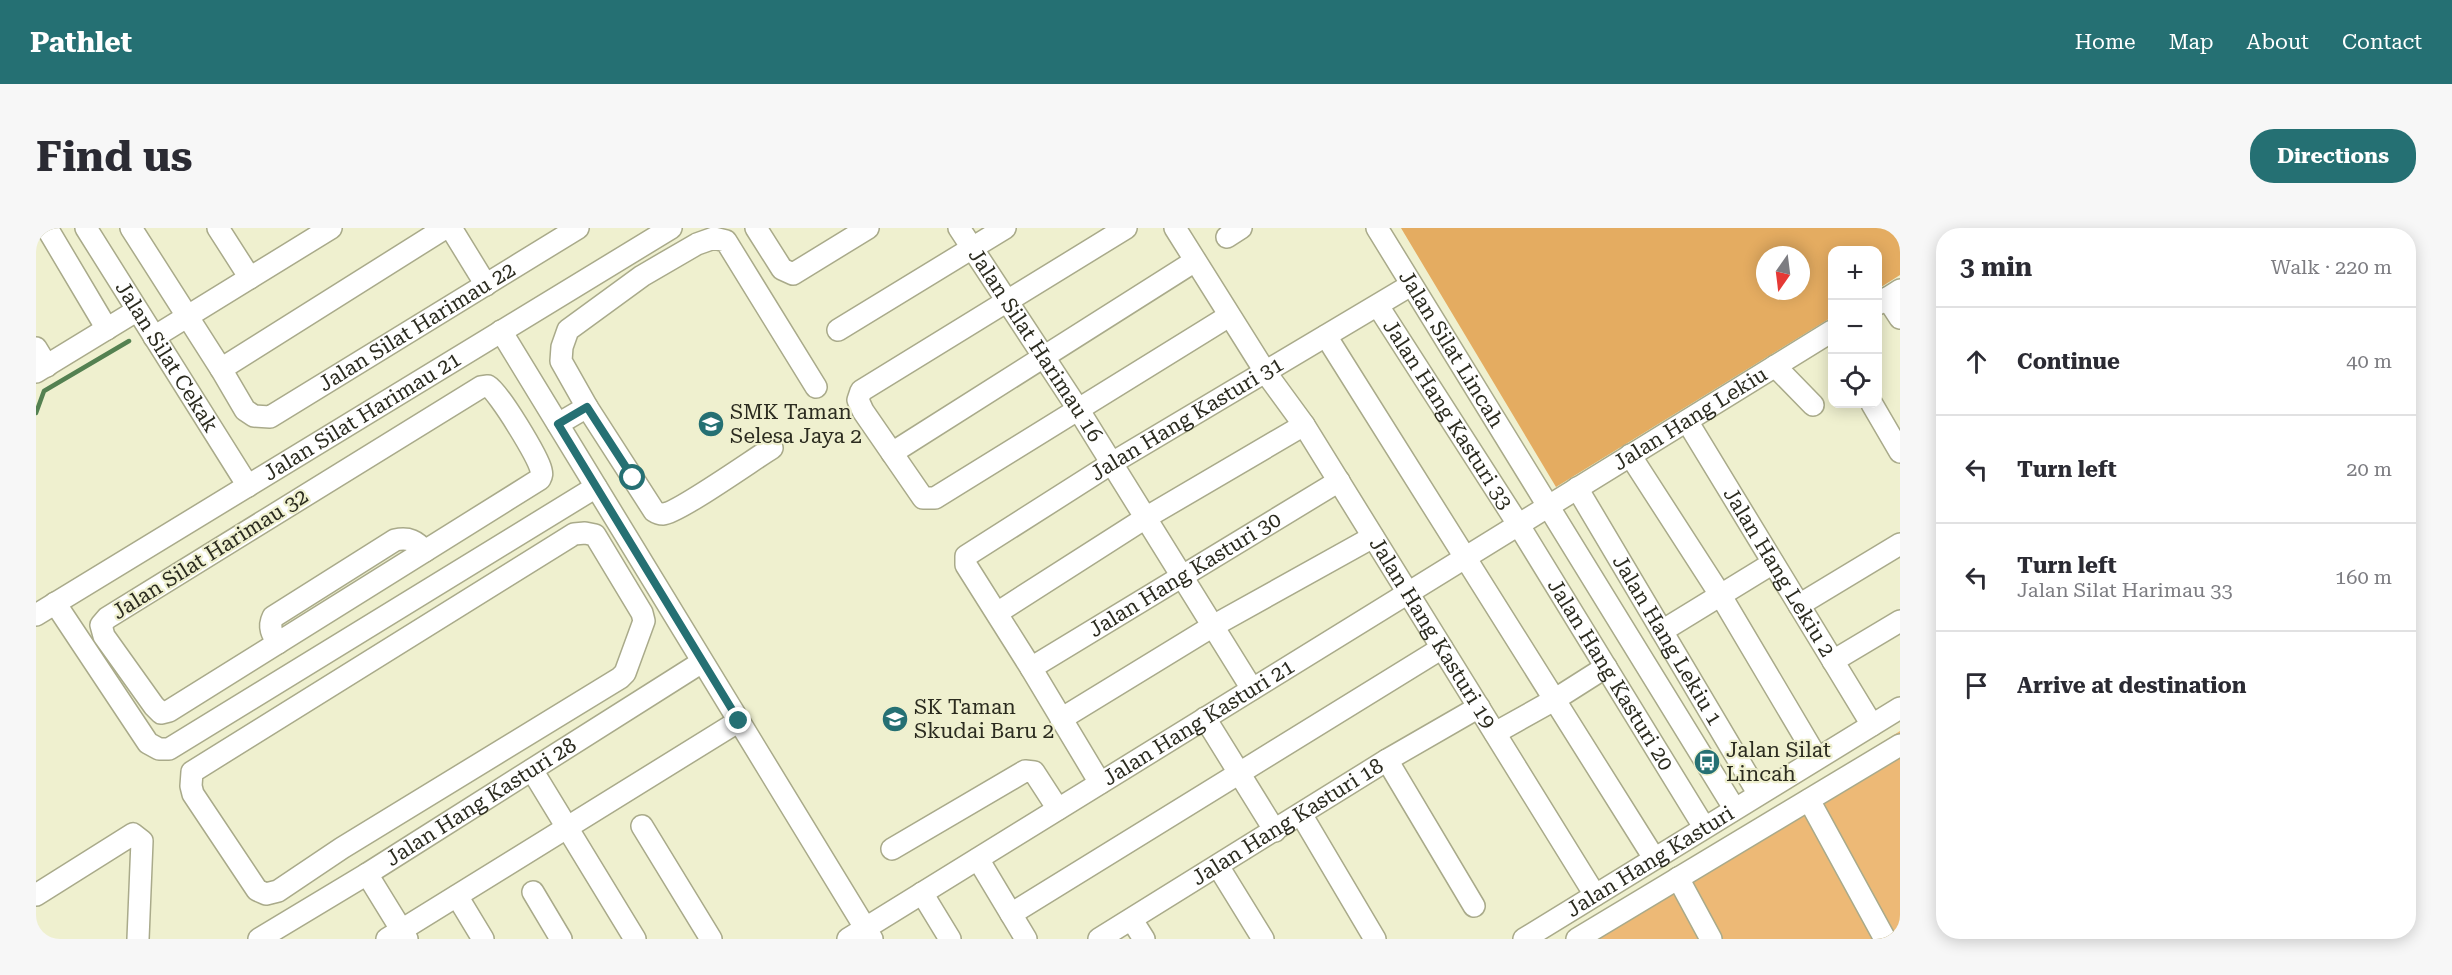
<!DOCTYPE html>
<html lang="en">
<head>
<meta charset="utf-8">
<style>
  :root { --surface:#fff; --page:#f7f7f7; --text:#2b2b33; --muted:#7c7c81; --line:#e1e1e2; --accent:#257073 }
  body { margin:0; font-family:"Roboto Serif",serif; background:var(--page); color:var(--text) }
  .controls { position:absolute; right:18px; top:18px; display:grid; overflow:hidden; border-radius:12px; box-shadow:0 3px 15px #0003 }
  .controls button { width:54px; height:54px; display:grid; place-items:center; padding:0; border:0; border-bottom:2px solid var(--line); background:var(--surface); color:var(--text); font:30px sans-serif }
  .compass { position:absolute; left:1720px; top:18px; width:54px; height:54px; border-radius:50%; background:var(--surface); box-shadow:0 3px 15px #0003; rotate:194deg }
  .stop { position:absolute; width:18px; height:18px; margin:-14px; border:4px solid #257073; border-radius:50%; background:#fff }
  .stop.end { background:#257073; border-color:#fff; box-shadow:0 2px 6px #0008 }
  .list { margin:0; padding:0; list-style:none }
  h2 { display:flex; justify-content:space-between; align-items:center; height:78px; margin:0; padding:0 24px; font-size:26px }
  h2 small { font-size:20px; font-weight:400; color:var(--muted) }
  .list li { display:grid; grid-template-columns:39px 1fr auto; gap:18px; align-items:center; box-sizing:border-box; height:108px; padding:0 24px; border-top:2px solid var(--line) }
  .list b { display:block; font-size:22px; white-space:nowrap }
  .list p { margin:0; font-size:20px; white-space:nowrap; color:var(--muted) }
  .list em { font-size:20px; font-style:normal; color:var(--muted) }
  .icon { flex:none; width:33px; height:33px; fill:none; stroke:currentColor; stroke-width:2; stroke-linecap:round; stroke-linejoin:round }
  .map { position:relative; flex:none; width:1864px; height:711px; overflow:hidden; border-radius:24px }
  header { display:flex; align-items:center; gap:36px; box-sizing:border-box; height:84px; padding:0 30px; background:var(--accent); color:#fff }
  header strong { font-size:28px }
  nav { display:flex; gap:33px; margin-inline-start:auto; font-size:21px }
  .intro { display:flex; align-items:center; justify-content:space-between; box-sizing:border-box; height:144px; padding:0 36px }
  h1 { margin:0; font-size:42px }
  .button { padding:15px 27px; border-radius:24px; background:var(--accent); color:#fff; font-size:21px; font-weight:700 }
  main { display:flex; gap:36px; padding:0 36px }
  aside { flex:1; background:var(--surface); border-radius:24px; box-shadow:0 3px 15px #0003 }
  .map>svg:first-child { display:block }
</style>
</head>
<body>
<header>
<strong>Pathlet</strong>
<nav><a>Home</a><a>Map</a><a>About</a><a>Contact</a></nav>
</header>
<div class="intro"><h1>Find us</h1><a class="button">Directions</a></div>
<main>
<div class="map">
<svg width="1864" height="711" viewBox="0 0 1864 711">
  <rect width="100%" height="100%" fill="#eff0cf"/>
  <path fill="#edb976" d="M1864,503V711H1535Z"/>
  <path fill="#e4ac61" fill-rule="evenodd" d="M1365,0H1864V47L1842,61V22H1796V89L1520,259ZM1729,27H1765V63H1729Z"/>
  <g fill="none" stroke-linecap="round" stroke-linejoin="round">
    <path stroke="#548151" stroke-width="4.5" d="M0,185L8,163L93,113"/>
    <defs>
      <g id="minor">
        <path d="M11,0L71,101"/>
        <path id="s1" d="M50,0L212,258"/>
        <path id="s2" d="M95,0L185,141L209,182L218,188L234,189L542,0"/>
        <path d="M182,0L214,50"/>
        <path d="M415,0L450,57"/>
        <path d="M720,0L746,41L757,46L832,0"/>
        <path id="s3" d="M923,0L1042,181L1216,461"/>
        <path d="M1090,0L825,163L822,172L827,183L887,270H899L1193,88"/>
        <path id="s4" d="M1139,0L1230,145L1268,197L1559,667"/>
        <path id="s5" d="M1341,0L1698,580"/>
        <path d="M1191,9L1205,0"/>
        <path d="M1851,70L1864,90"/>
        <path d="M1842,76L1864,62"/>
        <path id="s6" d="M1342,78L1482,296L1668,599"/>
        <path d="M802,102L969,0"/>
        <path d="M465,103L836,711"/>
        <path d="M1290,108L1618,630"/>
        <path d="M118,109L295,0"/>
        <path d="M0,120L11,138"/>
        <path d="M1739,138L1777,177"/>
        <path d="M185,141L409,0"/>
        <path d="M0,144L100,83"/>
        <path d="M452,158C463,164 502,229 505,242C506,246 506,247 504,251L133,483L125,485L118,478L68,408L65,397L71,390L445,159Z"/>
        <path d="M1836,176L1864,224"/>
        <path d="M551,179L618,283C621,285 623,286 627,286C642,285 718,231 736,220"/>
        <path id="s7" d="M1651,193L1836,497"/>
        <path d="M522,196L551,179L525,133L526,119L532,102L606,48L661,16L678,10L690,13L780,159"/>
        <path d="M856,225L1159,33"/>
        <path d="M1594,227L1685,368L1781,530"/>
        <path id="s8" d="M1541,260L1722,565"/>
        <path d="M549,305L559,307L606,385L608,393L589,445L584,450L306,620L242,663L230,666L221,662L157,566L155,558L156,544L538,306Z"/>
        <path d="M19,375L112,515L123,521H133L560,259"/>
        <path d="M1763,377L1864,316"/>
        <path d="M961,385L1111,289L1268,197"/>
        <path id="s9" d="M0,387L635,0"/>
        <path d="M1626,403L1737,335"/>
        <path d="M242,415C236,406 232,399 237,389L359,312C373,309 380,313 389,323"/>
        <path d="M1797,433L1864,393"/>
        <path id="s10" d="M995,440L1303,253"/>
        <path d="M1169,490L1239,603"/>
        <path d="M1025,491L1177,398L1337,309"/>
        <path d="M1459,505L1518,472L1570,439"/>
        <path d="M1351,532L1438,678"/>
        <path d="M496,542L599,711"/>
        <path id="s11" d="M1064,555L995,440L930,337V328L1076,235L1375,57"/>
        <path d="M1773,572L1849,711"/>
        <path d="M1265,586L1339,711"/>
        <path d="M606,598L675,711"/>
        <path d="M856,621L989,543L998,544L1022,581"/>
        <path d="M942,631L990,711"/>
        <path d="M1182,638L1227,711"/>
        <path d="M331,646L371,711"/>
        <path d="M1642,650L1675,711"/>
        <path d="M497,664L525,711"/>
        <path d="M886,665L914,711"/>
        <path d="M0,667L97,606L106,613L102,711"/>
        <path d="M421,668L447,711"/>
        <path d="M975,686L1406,420"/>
        <path d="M1096,692L1108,711"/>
        <path id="s12" d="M223,711L331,646L666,434"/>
        <path d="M351,711L703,493"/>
        <path id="s13" d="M812,711L1796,103"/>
        <path id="s14" d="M1063,711L1351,532L1443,479"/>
        <path id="s15" d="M1488,711L1864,480"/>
        <path d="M1541,711L1864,517"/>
      </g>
    </defs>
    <use href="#minor" stroke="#a9aa8a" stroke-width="24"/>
    <use href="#minor" stroke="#fff" stroke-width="21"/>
  </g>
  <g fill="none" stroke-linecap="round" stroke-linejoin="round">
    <path stroke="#257073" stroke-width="8" d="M597,250L551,179L522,196L703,493"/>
  </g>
  <defs>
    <symbol id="school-disc" viewBox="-11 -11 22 22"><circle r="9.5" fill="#257073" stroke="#eff0cf"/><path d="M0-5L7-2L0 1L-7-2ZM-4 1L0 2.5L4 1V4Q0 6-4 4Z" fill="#fff"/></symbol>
    <symbol id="bus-disc" viewBox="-11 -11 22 22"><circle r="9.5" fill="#257073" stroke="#eff0cf"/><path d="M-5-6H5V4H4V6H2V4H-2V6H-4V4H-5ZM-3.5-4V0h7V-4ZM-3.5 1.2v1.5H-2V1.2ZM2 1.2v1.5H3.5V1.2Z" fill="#fff"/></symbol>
  </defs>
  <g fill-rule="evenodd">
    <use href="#school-disc" x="660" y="181" width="30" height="30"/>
    <use href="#school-disc" x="844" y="476" width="30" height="30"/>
    <use href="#bus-disc" x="1656" y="519" width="30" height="30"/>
  </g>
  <g text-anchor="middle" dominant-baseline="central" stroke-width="4.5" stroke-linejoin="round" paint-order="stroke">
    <g font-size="21" fill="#2b2b1f" stroke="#eff0cf">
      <text stroke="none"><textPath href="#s2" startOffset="414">Jalan Silat Harimau 22</textPath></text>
      <text stroke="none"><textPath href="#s3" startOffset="140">Jalan Silat Harimau 16</textPath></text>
      <text stroke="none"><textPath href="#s5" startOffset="142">Jalan Silat Lincah</textPath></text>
      <text stroke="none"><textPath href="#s1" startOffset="152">Jalan Silat Cekak</textPath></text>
      <text stroke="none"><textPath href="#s6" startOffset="129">Jalan Hang Kasturi 33</textPath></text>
      <text stroke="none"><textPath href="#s9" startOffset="382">Jalan Silat Harimau 21</textPath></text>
      <text stroke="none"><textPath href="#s13" startOffset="990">Jalan Hang Lekiu</textPath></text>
      <text stroke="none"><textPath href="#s11" startOffset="525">Jalan Hang Kasturi 31</textPath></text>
      <text transform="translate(174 326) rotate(-32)">Jalan Silat Harimau 32</text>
      <text stroke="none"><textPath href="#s7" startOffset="177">Jalan Hang Lekiu 2</textPath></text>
      <text stroke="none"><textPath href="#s10" startOffset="180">Jalan Hang Kasturi 30</textPath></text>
      <text stroke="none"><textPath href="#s4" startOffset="480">Jalan Hang Kasturi 19</textPath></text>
      <text stroke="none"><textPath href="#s8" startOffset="177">Jalan Hang Lekiu 1</textPath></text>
      <text stroke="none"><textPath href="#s6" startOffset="436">Jalan Hang Kasturi 20</textPath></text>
      <text stroke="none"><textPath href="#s13" startOffset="412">Jalan Hang Kasturi 21</textPath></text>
      <text stroke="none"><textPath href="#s12" startOffset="261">Jalan Hang Kasturi 28</textPath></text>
      <text stroke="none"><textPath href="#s14" startOffset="222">Jalan Hang Kasturi 18</textPath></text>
      <text stroke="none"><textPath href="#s15" startOffset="148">Jalan Hang Kasturi</textPath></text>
    </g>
    <g font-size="21" fill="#2b2b1f" stroke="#eff0cf" text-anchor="start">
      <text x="694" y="184">SMK Taman<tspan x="694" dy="24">Selesa Jaya 2</tspan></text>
      <text x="878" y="479">SK Taman<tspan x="878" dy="24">Skudai Baru 2</tspan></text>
      <text x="1690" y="522">Jalan Silat<tspan x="1690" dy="24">Lincah</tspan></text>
    </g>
  </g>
</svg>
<div class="controls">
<button>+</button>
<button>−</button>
<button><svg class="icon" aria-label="locate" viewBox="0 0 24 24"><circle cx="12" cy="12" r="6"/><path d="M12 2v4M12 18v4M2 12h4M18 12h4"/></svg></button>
</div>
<svg class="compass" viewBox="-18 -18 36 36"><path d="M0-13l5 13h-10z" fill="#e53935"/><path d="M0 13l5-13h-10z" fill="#7c7c81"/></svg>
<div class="stop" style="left:597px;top:250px"></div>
<div class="stop end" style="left:703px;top:493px"></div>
</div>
<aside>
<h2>3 min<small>Walk · 220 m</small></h2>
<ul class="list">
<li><svg class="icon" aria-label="ahead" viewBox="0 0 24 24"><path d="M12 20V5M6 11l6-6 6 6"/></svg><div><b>Continue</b></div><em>40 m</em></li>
<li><svg class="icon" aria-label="left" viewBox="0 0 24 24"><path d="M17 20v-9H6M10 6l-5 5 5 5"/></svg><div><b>Turn left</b></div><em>20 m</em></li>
<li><svg class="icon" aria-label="left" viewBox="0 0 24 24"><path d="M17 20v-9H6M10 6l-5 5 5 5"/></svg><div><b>Turn left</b><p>Jalan Silat Harimau 33</p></div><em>160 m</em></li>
<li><svg class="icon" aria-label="arrive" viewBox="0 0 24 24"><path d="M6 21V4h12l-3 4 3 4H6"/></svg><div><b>Arrive at destination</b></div></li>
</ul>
</aside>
</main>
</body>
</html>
